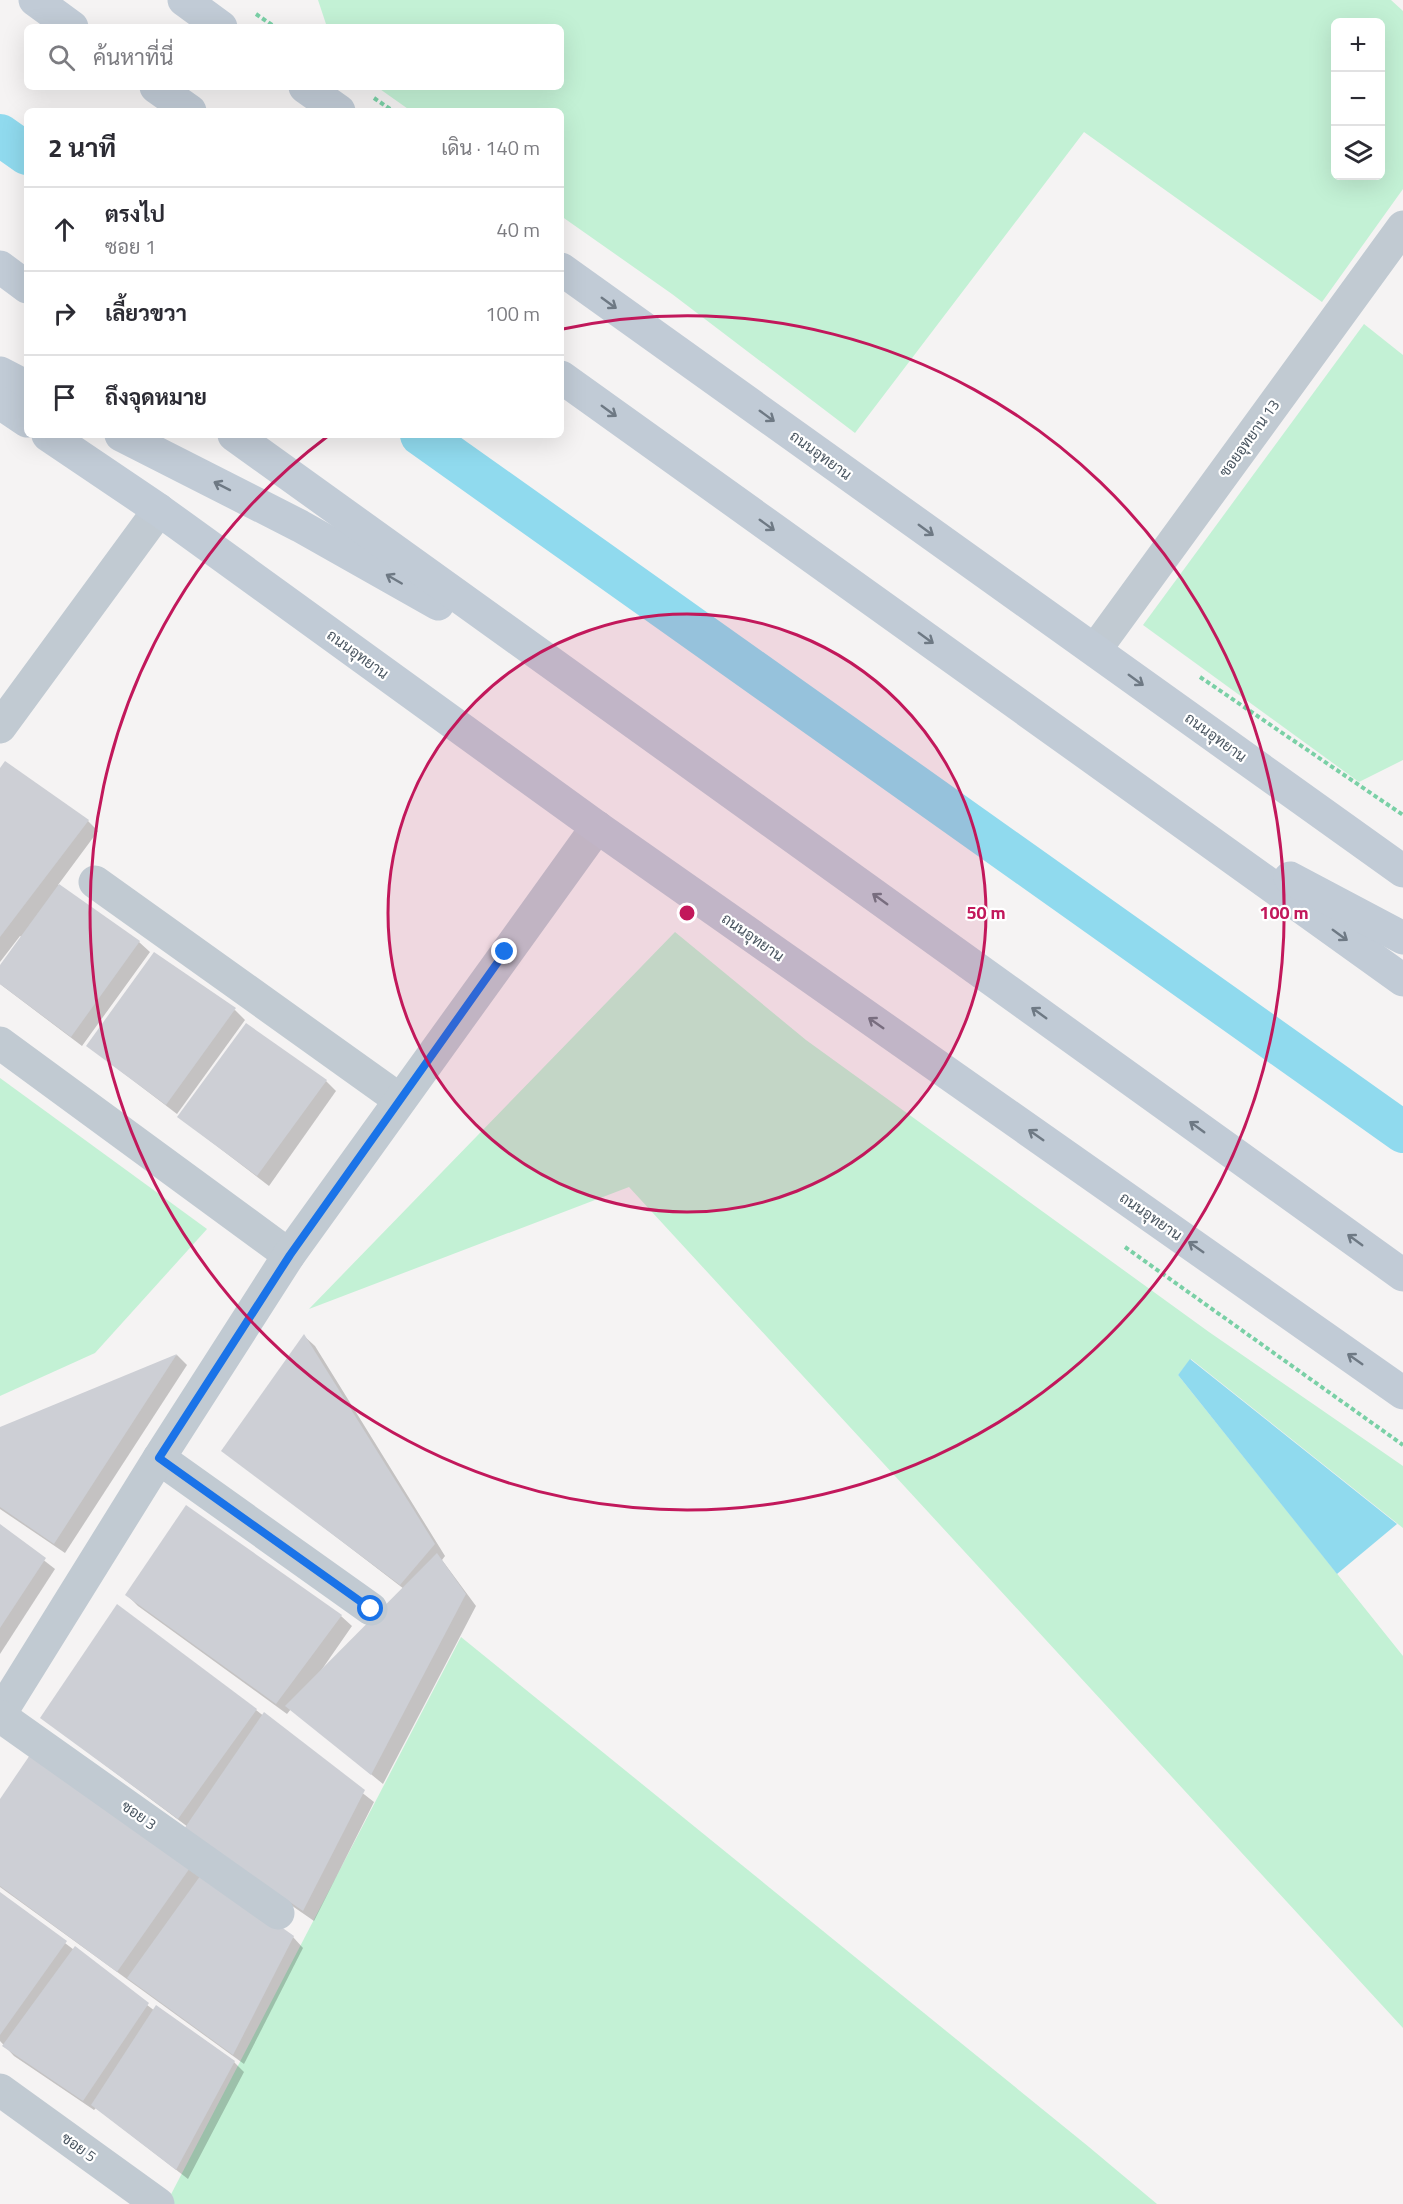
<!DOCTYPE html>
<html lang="th">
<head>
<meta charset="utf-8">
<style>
  :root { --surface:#fff; --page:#f2f2f3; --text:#2b2b33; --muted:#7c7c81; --line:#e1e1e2 }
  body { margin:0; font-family:"Titillium Web",Sarabun,sans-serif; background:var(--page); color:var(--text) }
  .controls { position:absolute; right:18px; top:18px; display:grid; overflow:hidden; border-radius:9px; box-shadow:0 6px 24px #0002 }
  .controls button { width:54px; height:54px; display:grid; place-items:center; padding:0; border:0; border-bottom:2px solid var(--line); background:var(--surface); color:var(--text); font:30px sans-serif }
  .stop { position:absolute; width:18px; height:18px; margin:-14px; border:4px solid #1a73e8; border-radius:50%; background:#fff }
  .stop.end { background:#1a73e8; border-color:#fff; box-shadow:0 2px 6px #0008 }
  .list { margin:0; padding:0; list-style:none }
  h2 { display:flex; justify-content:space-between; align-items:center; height:78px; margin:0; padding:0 24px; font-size:26px }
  h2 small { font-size:20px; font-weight:400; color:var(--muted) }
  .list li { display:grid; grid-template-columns:39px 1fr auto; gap:18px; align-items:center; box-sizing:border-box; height:84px; padding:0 24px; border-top:2px solid var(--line) }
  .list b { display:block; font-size:22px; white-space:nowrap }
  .list p { margin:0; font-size:20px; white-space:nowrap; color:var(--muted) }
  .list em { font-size:20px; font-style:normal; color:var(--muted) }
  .icon { flex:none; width:33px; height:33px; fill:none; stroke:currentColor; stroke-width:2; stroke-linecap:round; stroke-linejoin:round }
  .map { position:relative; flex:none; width:1403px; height:2204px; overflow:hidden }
  .search { position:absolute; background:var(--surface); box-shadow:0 6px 24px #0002; left:24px; top:24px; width:540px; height:66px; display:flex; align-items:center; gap:15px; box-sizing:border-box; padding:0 21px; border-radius:9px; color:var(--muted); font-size:22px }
  .panel { position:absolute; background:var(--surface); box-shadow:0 6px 24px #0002; left:24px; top:108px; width:540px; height:330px; border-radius:9px }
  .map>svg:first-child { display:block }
</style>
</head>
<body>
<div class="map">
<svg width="1403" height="2204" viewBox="0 0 1403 2204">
  <rect width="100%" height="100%" fill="#f5f3f3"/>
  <g fill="#c3f1d5" fill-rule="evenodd">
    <path d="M318,0H1391L1403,11V189L1322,302L1084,132L855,433L672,294L561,216V111H411L377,87H561V27H327ZM1336,22H1380V176H1336Z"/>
    <path d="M1364,324L1403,355V760L1359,782L1143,625Z"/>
    <path d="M675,932L806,1040L1209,1332L1403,1466V1528L1191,1359L1178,1375L1403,1656V2028L629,1187L309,1309Z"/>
    <path d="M0,1078L207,1229L95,1353L0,1396Z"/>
    <path d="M461,1637L1089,2147L1157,2204H166Z"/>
  </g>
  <path fill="#90daee" d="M1190,1359L1397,1524L1337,1574L1178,1375Z"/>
  <g fill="#0003">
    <path d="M0,770L88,821L98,831L58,885L139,942L150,952L82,1046L0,984V967L22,937L20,936L0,962Z"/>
    <path d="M235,1010L245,1020L177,1114L88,1046Z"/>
    <path d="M326,1081L336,1091L269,1186L179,1117Z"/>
    <path d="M304,1336L315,1346L445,1556L442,1560L476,1606L383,1784L291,1709L287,1714L138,1606L127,1595L341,1616L352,1626L318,1675L404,1589L223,1450Z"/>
    <path d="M177,1355L187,1365L65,1553L0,1509V1429Z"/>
    <path d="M0,1526L55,1569L0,1654Z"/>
    <path d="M256,1710L374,1802L314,1921L197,1840L188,1827L42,1718Z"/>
    <path d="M32,1754L293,1937L303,1948L244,2064L0,1887V1802Z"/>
    <path d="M0,1894L155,2011L234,2062L244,2072L188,2179L96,2108L94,2110L14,2056L0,2041Z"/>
  </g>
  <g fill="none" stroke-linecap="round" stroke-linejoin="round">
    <g stroke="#90daee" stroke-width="42">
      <path d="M0,135L27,154"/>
      <path d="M421,435L1403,1132"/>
    </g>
  </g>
  <g fill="#cdcfd5">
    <path d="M5,761L89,820L0,937V768Z"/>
    <path d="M59,884L140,941L71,1037L0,984V965Z"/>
    <path d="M154,952L236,1008L166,1105L86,1046Z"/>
    <path d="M246,1023L327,1080L257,1176L177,1117Z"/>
    <path d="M304,1334L435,1544L400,1585L221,1451Z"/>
    <path d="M177,1354L54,1544L0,1507V1427Z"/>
    <path d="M186,1505L342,1615L276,1704L125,1595Z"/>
    <path d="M0,1524L46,1558L0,1628Z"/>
    <path d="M437,1553L466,1594L371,1775L285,1706Z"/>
    <path d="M117,1604L257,1709L178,1819L40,1718Z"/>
    <path d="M264,1712L365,1790L303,1911L184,1829Z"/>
    <path d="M32,1752L192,1865L117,1972L0,1886V1799Z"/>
    <path d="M203,1872L294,1936L233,2055L127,1978Z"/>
    <path d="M0,1892L67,1941L0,2035Z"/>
    <path d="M75,1946L149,2003L83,2101L2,2046Z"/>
    <path d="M156,2005L235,2061L176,2170L91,2105Z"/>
  </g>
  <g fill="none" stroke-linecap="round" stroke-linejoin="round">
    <g stroke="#7ad0a6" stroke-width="4" stroke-dasharray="4.5 3" stroke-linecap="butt">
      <path d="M256,14L275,27"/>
      <path d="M374,98L393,111"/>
      <path d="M1200,677L1403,815"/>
      <path d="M1125,1247L1403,1445"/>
    </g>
    <g stroke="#c1cad2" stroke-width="33">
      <path d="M1095,650L1403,227"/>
      <path d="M0,727L159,510"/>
      <path d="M95,882L400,1100"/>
      <path d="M0,1043L289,1255"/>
      <path d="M159,1458L371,1609"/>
      <path d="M0,1714L159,1458L289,1255L597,827"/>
      <path d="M0,1716L278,1913"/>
      <path d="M0,2090L158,2204"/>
    </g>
    <g stroke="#c1cbd6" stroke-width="33">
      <path d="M35,0L72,27"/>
      <path d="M184,0L221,27"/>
      <path d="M156,87L190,111"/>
      <path d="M305,87L339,111"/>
      <path d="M0,267L27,287"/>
      <path d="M561,269L1403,871"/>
      <path d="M0,373L27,387"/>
      <path d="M561,377L1403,980"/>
      <path d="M0,403L27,421"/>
      <path d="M48,435L159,510L597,827L1403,1393"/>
      <path d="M121,435L300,526L438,604"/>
      <path d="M234,435L1403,1275"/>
      <path d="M1290,878L1403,938"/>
    </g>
  </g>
  <defs><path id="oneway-shaft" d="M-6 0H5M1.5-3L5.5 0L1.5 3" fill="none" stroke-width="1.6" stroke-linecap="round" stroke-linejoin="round" transform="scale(1.5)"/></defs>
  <g stroke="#6e7984">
    <use href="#oneway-shaft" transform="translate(609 303) rotate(36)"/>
    <use href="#oneway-shaft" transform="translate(609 411) rotate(36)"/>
    <use href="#oneway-shaft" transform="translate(767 416) rotate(36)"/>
    <use href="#oneway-shaft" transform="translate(222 486) rotate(-153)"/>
    <use href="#oneway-shaft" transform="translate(767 525) rotate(36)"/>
    <use href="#oneway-shaft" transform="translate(926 530) rotate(36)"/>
    <use href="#oneway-shaft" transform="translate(394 579) rotate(-150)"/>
    <use href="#oneway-shaft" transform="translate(926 638) rotate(36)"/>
    <use href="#oneway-shaft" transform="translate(1136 680) rotate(36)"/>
    <use href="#oneway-shaft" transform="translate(880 899) rotate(-144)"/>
    <use href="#oneway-shaft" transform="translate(1340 935) rotate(36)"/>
    <use href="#oneway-shaft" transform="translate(1039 1013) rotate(-144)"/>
    <use href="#oneway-shaft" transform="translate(876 1023) rotate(-145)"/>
    <use href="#oneway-shaft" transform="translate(1197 1127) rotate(-144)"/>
    <use href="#oneway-shaft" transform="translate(1036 1135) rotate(-145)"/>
    <use href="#oneway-shaft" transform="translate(1355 1240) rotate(-144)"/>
    <use href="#oneway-shaft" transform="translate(1196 1247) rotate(-145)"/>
    <use href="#oneway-shaft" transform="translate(1355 1359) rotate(-145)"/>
  </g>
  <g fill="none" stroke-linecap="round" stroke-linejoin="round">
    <path stroke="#1a73e8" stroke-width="8" d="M371,1609L159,1458L290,1255L505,952"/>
  </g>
  <circle cx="687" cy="913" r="299" fill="#c2185b" fill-opacity=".12"/>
  <g fill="none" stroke="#c2185b" stroke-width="3">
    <circle cx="687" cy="913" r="299"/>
    <path d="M563 329A597 597 0 1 1 328 436"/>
  </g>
  <g text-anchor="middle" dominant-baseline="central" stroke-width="4.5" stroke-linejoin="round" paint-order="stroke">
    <g font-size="15" fill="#4a5661" stroke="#fff">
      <text transform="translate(1249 438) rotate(-54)">ซอยอุทยาน 13</text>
      <text transform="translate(821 455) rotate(36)">ถนนอุทยาน</text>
      <text transform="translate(358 654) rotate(36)">ถนนอุทยาน</text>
      <text transform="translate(1216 737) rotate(36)">ถนนอุทยาน</text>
      <text transform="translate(753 937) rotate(35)">ถนนอุทยาน</text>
      <text transform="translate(1151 1216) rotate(35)">ถนนอุทยาน</text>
      <text transform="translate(139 1815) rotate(35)">ซอย 3</text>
      <text transform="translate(79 2147) rotate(36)">ซอย 5</text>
    </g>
  </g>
  <circle cx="687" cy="913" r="9" fill="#c2185b" stroke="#fff" stroke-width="3"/>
  <g font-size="18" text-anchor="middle" font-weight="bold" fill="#c2185b" stroke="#fff" stroke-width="4.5" stroke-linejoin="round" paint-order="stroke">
    <text x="986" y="919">50 m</text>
    <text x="1284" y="919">100 m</text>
  </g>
</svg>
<div class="controls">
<button>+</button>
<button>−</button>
<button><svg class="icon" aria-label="layers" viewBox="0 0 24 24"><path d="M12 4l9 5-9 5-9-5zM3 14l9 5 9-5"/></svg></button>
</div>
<div class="stop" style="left:371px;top:1609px"></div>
<div class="stop end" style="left:505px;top:952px"></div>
<div class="search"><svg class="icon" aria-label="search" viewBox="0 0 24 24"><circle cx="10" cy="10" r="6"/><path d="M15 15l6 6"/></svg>ค้นหาที่นี่</div>
<section class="panel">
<h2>2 นาที<small>เดิน · 140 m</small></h2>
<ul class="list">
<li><svg class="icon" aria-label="ahead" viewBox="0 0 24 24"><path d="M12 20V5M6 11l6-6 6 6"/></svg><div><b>ตรงไป</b><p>ซอย 1</p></div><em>40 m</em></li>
<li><svg class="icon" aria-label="right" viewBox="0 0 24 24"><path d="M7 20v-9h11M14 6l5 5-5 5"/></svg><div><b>เลี้ยวขวา</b></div><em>100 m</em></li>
<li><svg class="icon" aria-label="arrive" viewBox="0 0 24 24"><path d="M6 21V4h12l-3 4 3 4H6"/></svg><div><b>ถึงจุดหมาย</b></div></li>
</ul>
</section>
</div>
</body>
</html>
